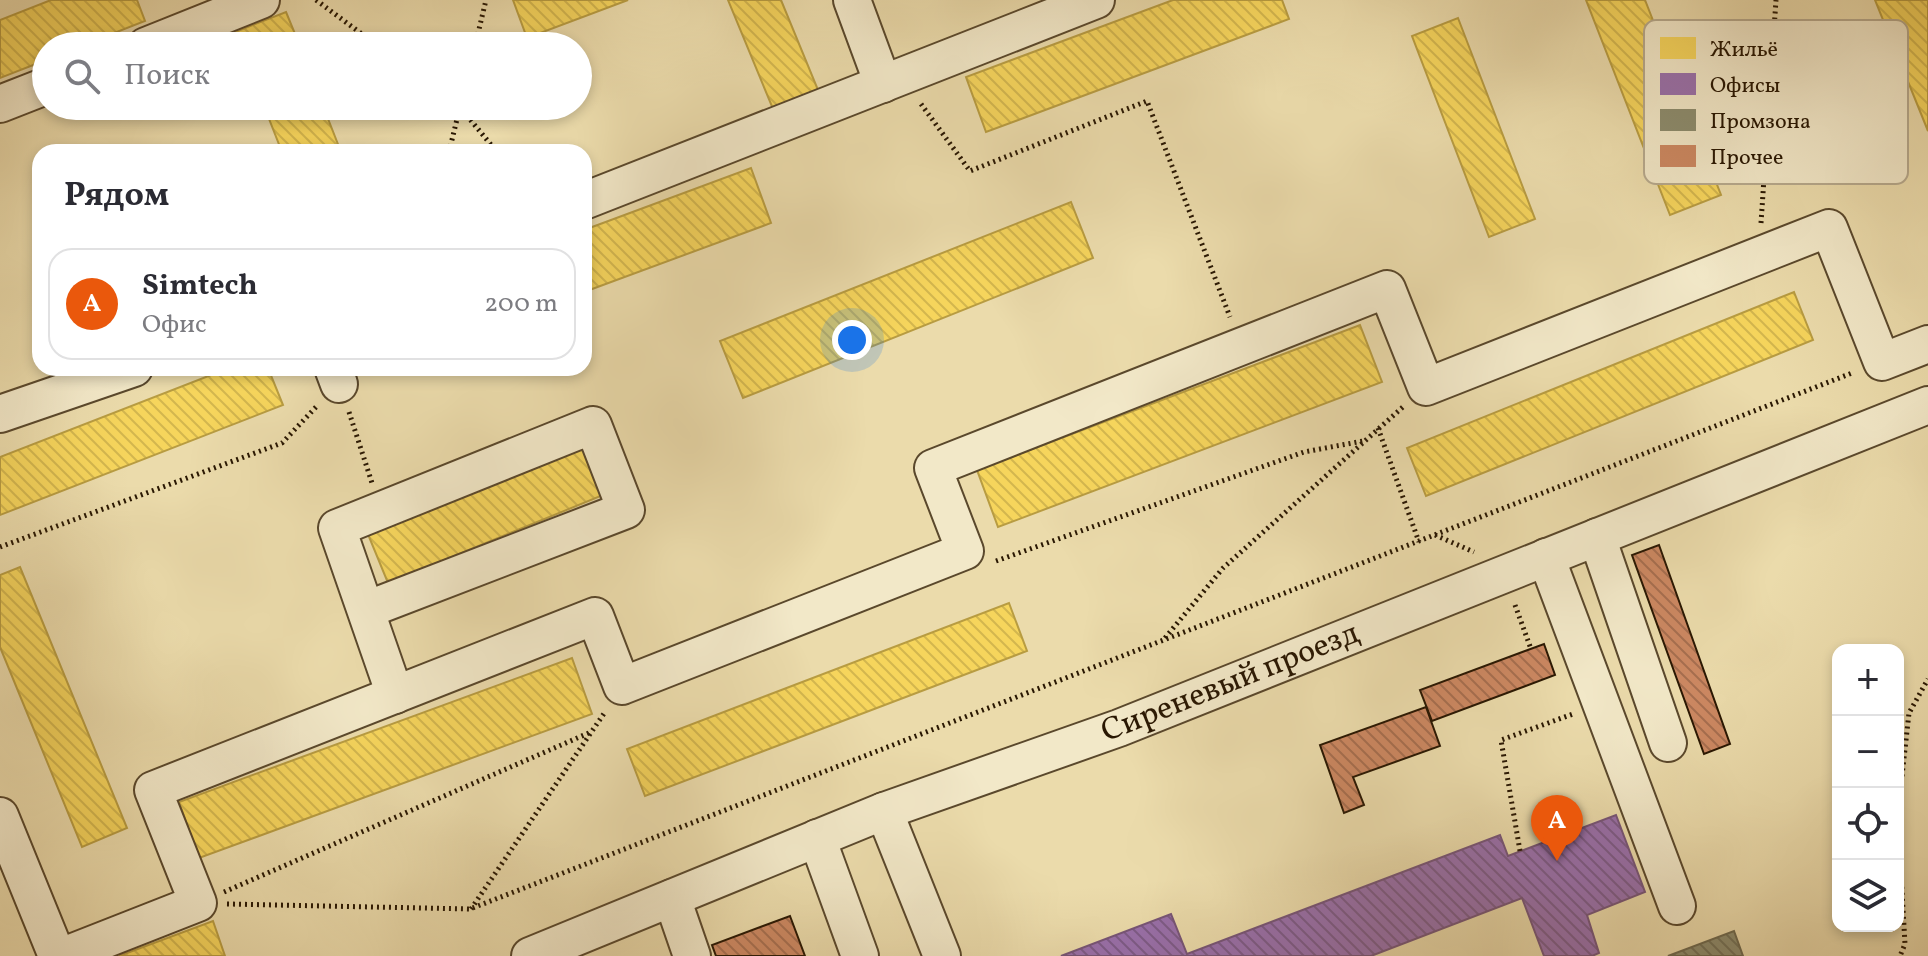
<!DOCTYPE html>
<html lang="ru">
<head>
<meta charset="utf-8">
<style>
  :root { --surface:#fff; --page:#f2f2f3; --text:#2b2b33; --muted:#7c7c81; --line:#e1e1e2; --accent:#ea580c }
  body { margin:0; font-family:Vollkorn,serif; background:var(--page); color:var(--text) }
  .controls { position:absolute; right:24px; bottom:24px; display:grid; overflow:hidden; border-radius:16px; box-shadow:0 4px 12px #0003 }
  .controls button { width:72px; height:72px; display:grid; place-items:center; padding:0; border:0; border-bottom:2px solid var(--line); background:var(--surface); color:var(--text); font:40px sans-serif }
  .you { position:absolute; left:852px; top:340px; width:28px; height:28px; margin:-20px; border:6px solid #fff; border-radius:50%; background:#1a73e8; box-shadow:0 0 0 12px #1a73e833 }
  .badge { display:grid; place-items:center; width:52px; height:52px; border-radius:50%; background:var(--accent); color:#fff; font-size:26px; font-weight:700 }
  .pin { position:absolute; translate:-50% -66px; filter:drop-shadow(0 2px 4px #0008) }
  .pin::after { content:''; position:absolute; top:42px; width:28px; height:24px; background:inherit; clip-path:polygon(0 0,100% 0,50% 100%) }
  .list { margin:0; padding:0; list-style:none }
  h2 { display:flex; justify-content:space-between; align-items:center; height:104px; margin:0; padding:0 32px; font-size:34px }
  h2 small { font-size:26px; font-weight:400; color:var(--muted) }
  .list li { display:grid; grid-template-columns:52px 1fr auto; gap:24px; align-items:center; box-sizing:border-box; height:112px; margin:0 16px 16px; padding:0 16px; border:2px solid var(--line); border-radius:24px }
  .list b { display:block; font-size:30px; white-space:nowrap }
  .list p { margin:0; font-size:26px; white-space:nowrap; color:var(--muted) }
  .list em { font-size:26px; font-style:normal; color:var(--muted) }
  .icon { flex:none; width:44px; height:44px; fill:none; stroke:currentColor; stroke-width:2; stroke-linecap:round; stroke-linejoin:round }
  .map { position:relative; flex:none; width:1928px; height:956px; overflow:hidden }
  .search { position:absolute; background:var(--surface); box-shadow:0 4px 12px #0003; left:32px; top:32px; width:560px; height:88px; display:flex; align-items:center; gap:20px; box-sizing:border-box; padding:0 28px; border-radius:44px; color:var(--muted); font-size:30px }
  .panel { position:absolute; background:var(--surface); box-shadow:0 4px 12px #0003; left:32px; top:144px; width:560px; height:232px; border-radius:24px }
  .map>svg:first-child { display:block }
</style>
</head>
<body>
<div class="map">
<svg width="1928" height="956" viewBox="0 0 1928 956">
  <defs>
    <pattern id="homes-back-hatch" width="6" height="6" patternUnits="userSpaceOnUse" patternTransform="scale(2)"><rect width="6" height="6" fill="#f6d55c"/><path d="M-1 5l2 2M0 0l6 6M5-1l2 2" fill="none" stroke="#d3b64e"/></pattern>
    <pattern id="offices-back-hatch" width="6" height="6" patternUnits="userSpaceOnUse" patternTransform="scale(2)"><rect width="6" height="6" fill="#9970ab"/><path d="M-1 5l2 2M0 0l6 6M5-1l2 2" fill="none" stroke="#7d5b89"/></pattern>
    <pattern id="industry-back-hatch" width="6" height="6" patternUnits="userSpaceOnUse" patternTransform="scale(2)"><rect width="6" height="6" fill="#8c8c6e"/><path d="M-1 5l2 2M0 0l6 6M5-1l2 2" fill="none" stroke="#727158"/></pattern>
    <pattern id="building-back-hatch" width="6" height="6" patternUnits="userSpaceOnUse" patternTransform="scale(2)"><rect width="6" height="6" fill="#cc8862"/><path d="M-1 5l2 2M0 0l6 6M5-1l2 2" fill="none" stroke="#a66e4f"/></pattern>
  </defs>
  <rect width="100%" height="100%" fill="#ebdbab"/>
  <filter id="stains"><feTurbulence type="fractalNoise" baseFrequency=".0025" numOctaves="4"/><feColorMatrix values="0 0 0 0 .2 0 0 0 0 .09 0 0 0 0 .02 0 0 0 .5 -.17"/></filter>
  <radialGradient id="worn" r=".72"><stop offset=".6" stop-color="#630" stop-opacity="0"/><stop offset="1" stop-color="#630" stop-opacity=".3"/></radialGradient>
  <g fill="url(#homes-back-hatch)" stroke="#b89c41" stroke-width="2">
    <path d="M51,0H137L145,21L81,46H46V60L0,78V20Z"/>
    <path d="M513,0H628L527,38Z"/>
    <path d="M728,0H781L818,90L773,109Z"/>
    <path d="M1173,0H1282L1289,19L986,132L966,77Z"/>
    <path d="M1586,0H1645L1721,195L1670,215Z"/>
    <path d="M1875,0H1928V131Z"/>
    <path d="M286,12L300,46H241L235,32Z"/>
    <path d="M1458,18L1535,219L1489,237L1412,36Z"/>
    <path d="M264,106H323L341,152H282Z"/>
    <path d="M751,168L771,223L584,292V230Z"/>
    <path d="M1071,202L1093,258L743,398L720,341Z"/>
    <path d="M1794,292L1813,340L1426,496L1407,448Z"/>
    <path d="M1360,325L1382,382L998,527L977,470Z"/>
    <path d="M229,368H268L283,405L0,515V457Z"/>
    <path d="M586,438L608,493L388,583L365,527Z"/>
    <path d="M20,567L127,828L82,847L0,647V575Z"/>
    <path d="M1009,603L1027,651L645,796L627,749Z"/>
    <path d="M572,658L592,714L199,858L179,802Z"/>
    <path d="M213,921L225,956H119Z"/>
  </g>
  <path fill="url(#offices-back-hatch)" stroke="#775578" stroke-width="2" d="M1616,815L1645,892L1587,915L1599,953L1592,956H1544L1522,898L1371,956H1061L1171,914L1187,954L1500,835L1508,856Z"/>
  <path fill="url(#industry-back-hatch)" stroke="#6e694e" stroke-width="2" d="M1734,931L1743,956H1668Z"/>
  <g fill="url(#building-back-hatch)" stroke="#291702" stroke-width="2">
    <path d="M1659,545L1730,744L1704,754L1632,555Z"/>
    <path d="M1544,644L1555,675L1432,721L1420,690Z"/>
    <path d="M1426,707L1440,746L1353,777L1364,805L1344,813L1320,745Z"/>
    <path d="M790,916L805,956H716L712,945Z"/>
  </g>
  <g fill="none" stroke-linecap="round" stroke-linejoin="round">
    <defs>
      <g id="minor">
        <path d="M852,0L883,84"/>
        <path d="M146,46L261,0"/>
        <path d="M0,104L46,86"/>
        <path d="M584,201L1096,0"/>
        <path d="M333,368L339,384"/>
        <path d="M0,414L134,368"/>
        <path d="M1597,537L1668,743"/>
        <path d="M1546,557L1677,906"/>
        <path d="M366,610L626,510L593,425L337,528L395,695"/>
        <path d="M884,811L942,956"/>
        <path d="M0,816L57,956"/>
        <path d="M817,838L860,956"/>
        <path d="M672,898L692,956"/>
        <path d="M63,956L198,903L153,790L595,616L622,686L965,551L933,468L1387,289L1426,387L1829,228L1882,362L1928,344"/>
        <path id="s1" d="M530,956L884,811L1119,728L1928,405"/>
      </g>
    </defs>
    <use href="#minor" stroke="#5a482c" stroke-width="40"/>
    <g stroke="#291702" stroke-width="5" stroke-dasharray="2 4" stroke-linecap="butt">
      <path d="M316,0L378,46"/>
      <path d="M475,46L486,0"/>
      <path d="M921,104L970,171L1147,101L1230,317"/>
      <path d="M459,106L497,152"/>
      <path d="M449,152L460,107"/>
      <path d="M1761,223L1776,0"/>
      <path d="M349,412L372,483"/>
      <path d="M1378,428L1419,542"/>
      <path d="M1435,535L1474,552"/>
      <path d="M0,547L282,443L317,406"/>
      <path d="M996,561L1304,452L1363,441"/>
      <path d="M1515,605L1531,649"/>
      <path d="M1165,638L1223,568L1404,406"/>
      <path d="M1898,812L1909,713L1928,679"/>
      <path d="M1898,821L1905,944L1900,956"/>
      <path d="M1520,851L1501,740L1573,714"/>
      <path d="M224,892L591,732"/>
      <path d="M227,904L470,909L1852,373"/>
      <path d="M471,909L605,712"/>
    </g>
    <use href="#minor" stroke="#f2e8c8" stroke-width="36"/>
  </g>
  <g text-anchor="middle" dominant-baseline="central" stroke-width="8" stroke-linejoin="round" paint-order="stroke">
    <g font-size="32" fill="#291702" stroke="#f2e8c8">
      <text stroke="none"><textPath href="#s1" startOffset="752">Сиреневый проезд</textPath></text>
    </g>
  </g>
  <rect x="1644" y="20" width="264" height="164" rx="12" fill="#f2e8c8" stroke="#b6a98d" stroke-width="2"/>
  <rect x="1660" y="37" width="36" height="22" fill="#f6d55c"/>
  <rect x="1660" y="73" width="36" height="22" fill="#9970ab"/>
  <rect x="1660" y="109" width="36" height="22" fill="#8c8c6e"/>
  <rect x="1660" y="145" width="36" height="22" fill="#cc8862"/>
  <g font-size="22" fill="#291702">
    <text x="1710" y="56">Жильё</text>
    <text x="1710" y="92">Офисы</text>
    <text x="1710" y="128">Промзона</text>
    <text x="1710" y="164">Прочее</text>
  </g>
  <rect width="100%" height="100%" filter="url(#stains)"/>
  <rect width="100%" height="100%" fill="url(#worn)"/>
</svg>
<div class="controls">
<button>+</button>
<button>−</button>
<button><svg class="icon" aria-label="locate" viewBox="0 0 24 24"><circle cx="12" cy="12" r="6"/><path d="M12 2v4M12 18v4M2 12h4M18 12h4"/></svg></button>
<button><svg class="icon" aria-label="layers" viewBox="0 0 24 24"><path d="M12 4l9 5-9 5-9-5zM3 14l9 5 9-5"/></svg></button>
</div>
<div class="you"></div>
<div class="pin badge" style="left:1557px;top:861px">A</div>
<div class="search"><svg class="icon" aria-label="search" viewBox="0 0 24 24"><circle cx="10" cy="10" r="6"/><path d="M15 15l6 6"/></svg>Поиск</div>
<section class="panel">
<h2>Рядом<small></small></h2>
<ul class="list">
<li><span class="badge">A</span><div><b>Simtech</b><p>Офис</p></div><em>200 m</em></li>
</ul>
</section>
</div>
</body>
</html>
